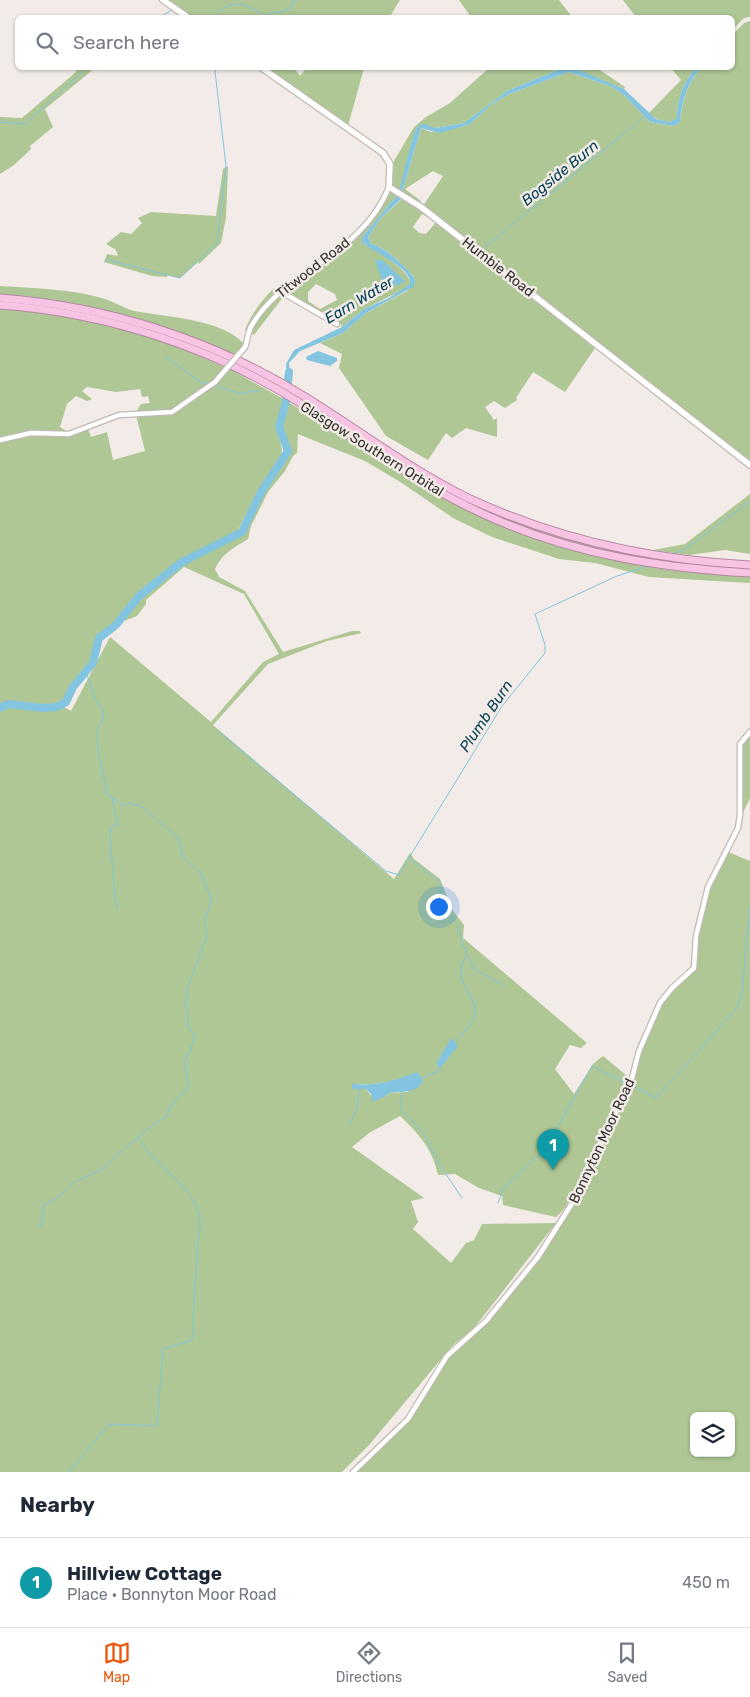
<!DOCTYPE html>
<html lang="en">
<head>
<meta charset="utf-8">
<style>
  :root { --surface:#fff; --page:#f2f2f3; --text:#1f2937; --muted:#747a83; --line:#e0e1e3; --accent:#ea580c }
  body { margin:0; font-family:Rubik,sans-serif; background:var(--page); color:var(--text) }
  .controls { position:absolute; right:15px; bottom:15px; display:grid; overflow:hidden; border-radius:8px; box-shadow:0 1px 4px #0004 }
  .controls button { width:45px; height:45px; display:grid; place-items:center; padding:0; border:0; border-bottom:1px solid var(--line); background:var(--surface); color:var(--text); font:25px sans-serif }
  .you { position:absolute; left:438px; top:906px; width:18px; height:18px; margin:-12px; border:4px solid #fff; border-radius:50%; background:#1a73e8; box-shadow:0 0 0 8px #1a73e833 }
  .badge { display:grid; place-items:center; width:32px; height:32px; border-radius:50%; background:var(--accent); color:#fff; font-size:16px; font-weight:700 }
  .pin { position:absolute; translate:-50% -41px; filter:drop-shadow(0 1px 2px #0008) }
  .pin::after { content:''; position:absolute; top:26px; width:18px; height:15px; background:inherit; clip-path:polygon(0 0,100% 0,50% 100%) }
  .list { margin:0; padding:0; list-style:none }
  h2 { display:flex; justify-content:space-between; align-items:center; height:65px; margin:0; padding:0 20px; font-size:21px }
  h2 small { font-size:16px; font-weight:400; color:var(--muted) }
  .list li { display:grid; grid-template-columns:32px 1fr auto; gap:15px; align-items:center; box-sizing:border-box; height:90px; padding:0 20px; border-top:1px solid var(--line) }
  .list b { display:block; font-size:19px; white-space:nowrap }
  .list p { margin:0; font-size:16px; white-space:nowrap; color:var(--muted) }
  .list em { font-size:16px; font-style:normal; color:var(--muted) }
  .icon { flex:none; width:28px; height:28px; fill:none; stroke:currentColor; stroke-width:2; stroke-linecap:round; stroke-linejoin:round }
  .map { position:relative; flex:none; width:750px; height:1472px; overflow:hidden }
  .search { position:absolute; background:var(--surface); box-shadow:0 1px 4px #0004; left:15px; right:15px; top:15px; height:55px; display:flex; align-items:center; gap:12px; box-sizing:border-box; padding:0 18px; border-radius:8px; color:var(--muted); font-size:19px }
  .sheet { height:155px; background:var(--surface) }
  nav { display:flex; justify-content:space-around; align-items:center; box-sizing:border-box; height:70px; border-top:1px solid var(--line); background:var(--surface); font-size:14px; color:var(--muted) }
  nav a { display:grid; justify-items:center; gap:2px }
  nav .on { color:var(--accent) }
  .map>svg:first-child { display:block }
</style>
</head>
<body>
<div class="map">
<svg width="750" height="1472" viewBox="0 0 750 1472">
  <rect width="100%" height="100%" fill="#f2ebe7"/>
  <g fill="#aec794" fill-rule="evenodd">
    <path d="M168,0H400L389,18L193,17Z"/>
    <path d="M459,0H559L572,17H471Z"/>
    <path d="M623,0H750V17L744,18L733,29L732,18L636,17Z"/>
    <path d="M750,21V461L423,206L443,176L433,171L405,189L421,201L419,203L402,192L421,128L431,132L461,127L470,124L492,104L509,94L569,72L612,87L624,95L650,122L673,126L680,122C682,101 687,84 701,68H732L733,34L744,23Z"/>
    <path d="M75,68H95L45,109L53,127L30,146L31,149L14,165L0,174V117L22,118L76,72Z"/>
    <path d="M266,68H294L300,76L305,70L303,68H364L348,126Z"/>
    <path d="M489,68H563L507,91L464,123L435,128L419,125L399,191L392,186L394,161L414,127L426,117L450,103Z"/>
    <path d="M570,68H597L625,87L624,89Z"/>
    <path d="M671,68H696C683,82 677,99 677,119C668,125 656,120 649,113L681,80Z"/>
    <path d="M228,166L226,218L221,243L199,264L198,262L180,278L168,275L167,277L152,276L104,262L107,254L118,256L116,250L106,244L121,232L131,234L142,223L138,218L151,212L216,216L223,169Z"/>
    <path d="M390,192L398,194L362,237L364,244C375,250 411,270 410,284L405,289L364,309L342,327L339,322L289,293L286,290L341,253L358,235ZM316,284L335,294L337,300L320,309L308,301V292Z"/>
    <path d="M403,198L432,219L422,214L413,227L419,233L426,234L436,222L595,348L565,392L533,372L516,398L517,400L505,408L494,401L485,407L494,420L497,418V437L466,428L452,438L446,433L428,460L386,436L339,368L342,354L320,343L343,333L366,313L407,291L415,282L414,277C401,264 389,249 371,244L368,237L380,219Z"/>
    <path d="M0,286C33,288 70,289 102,298C113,301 123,308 134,311C166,317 223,319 244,344L236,356C165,322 78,299 0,294Z"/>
    <path d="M274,288L280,290L284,296L254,335L245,330C252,313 261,301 274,288Z"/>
    <path d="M0,309C78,312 156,335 226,368L218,377L171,411L136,412L141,404L150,403L148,396L142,397L140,389L116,392L87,387L82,391L92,399L87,401L76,396L67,404L60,427L65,430V435L87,426L91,437L107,432L113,460L145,451L136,415H170L175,413L217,383L230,369L285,400L277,423L282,451L280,460L253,501L234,538L244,530L263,493L279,471L289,450L281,427L288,402C333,428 375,459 420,485C492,527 573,555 655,568C686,573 719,574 750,575V583L649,577L595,563L559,559L492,537L453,518L402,483L365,461L298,434L297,453L293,456L285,471L268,492L251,526L248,539C234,548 222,553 215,569L219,577L245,591L283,652L352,631H360L361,633L327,641L268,664L213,725L394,879L410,853L414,859L440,879L453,911L464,925L463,938L587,1043L581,1048L570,1045L555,1069L574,1094L593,1064L603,1056L627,1076C625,1082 624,1089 622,1094C614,1114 571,1209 556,1217L503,1205L502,1196L479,1188L455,1174L438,1175C432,1148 419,1134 400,1116L369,1133L352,1147L424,1198L411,1201L418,1222L413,1229L451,1263L466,1243L474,1240L482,1224L556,1223L474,1328L452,1346L369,1445L342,1472H0ZM184,567L244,594L279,654L263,662L211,722L110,637L71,711L59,704L88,666L98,636L113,625L137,616L146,604V600ZM417,1073L408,1092L389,1093L384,1097H372L366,1089H353L352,1084C379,1086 393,1081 417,1073Z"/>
    <path d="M297,396C338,420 376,450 418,474C525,534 628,560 750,568V570L642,560L568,542L519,526L434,486Z"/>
    <path d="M750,494V554L725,550L689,555L653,550L685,544Z"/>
    <path d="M750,735V798L742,815V744Z"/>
    <path d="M728,852L750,861V1472H356L415,1411L448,1357L494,1314L574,1206L599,1148L634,1079L639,1057L664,1001L697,966L698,938L711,884ZM694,1416H731V1453H694Z"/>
  </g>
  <g fill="#83c5e0">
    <path d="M563,68L576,69L624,89L656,119L669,122L677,118C677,99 683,82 696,68H701C687,84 682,100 680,122L674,126L650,122L624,95L612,87L569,72L509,94L492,104L470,124L461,127L439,133L421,128L402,192L399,191L414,133L419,125L425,124L435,128L464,123L507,91Z"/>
    <path d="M398,194L403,197L380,219L368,237L371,244C389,249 401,264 414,277L415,282L413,287L366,313L343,333L300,351L289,363L291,383L287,381L286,364L294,350L342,327L364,309L389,298L410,284C412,267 372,252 362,242V237Z"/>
    <path d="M375,260H382L405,281L397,286L394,283V287L386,292Z"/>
    <path d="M318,351L337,358V361L330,366L307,360L306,357Z"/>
    <path d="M451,1038L458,1046L440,1068L436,1064Z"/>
    <path d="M417,1072L423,1081C417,1094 400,1091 389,1093L384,1097L372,1102L371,1094L366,1089H352V1084C379,1086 393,1081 417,1072Z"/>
  </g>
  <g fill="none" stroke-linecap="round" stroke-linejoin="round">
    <g stroke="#83c5e0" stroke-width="1">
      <path d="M191,15L207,18"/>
      <path d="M158,18L172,10"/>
      <path d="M212,18C218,15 222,8 228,6C241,0 255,10 266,16"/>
      <path d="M264,18C269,14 273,10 280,13L292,7V2L297,0"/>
      <path d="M0,122L25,124L87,68"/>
      <path d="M485,247L645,116"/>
      <path d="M107,260L180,278L217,243L226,166L215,71L218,68"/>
      <path d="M165,356L200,382L207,384"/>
      <path d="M215,386L239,393L259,391"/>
      <path d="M672,555L685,549L750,501"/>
      <path d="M219,732L386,871L399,875L409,859"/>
      <path d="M112,797L118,825L112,826L110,835L115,899L118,908"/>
      <path d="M503,985L474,969L462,943L458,925L448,914L441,901L440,882L409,858L502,706L545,653V645L535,614L617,576L648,566"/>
      <path d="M455,1043C461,1035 470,1026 474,1018C482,996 446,980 467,956"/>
      <path d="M420,1079L438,1071L440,1068"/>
      <path d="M632,1085L656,1098L738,1007L742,994L750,906"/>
      <path d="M403,1092L400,1100L401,1110L424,1134L439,1164L462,1198"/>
      <path d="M349,1125L357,1108L360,1088"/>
      <path d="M498,1203L503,1189L545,1149L592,1066L628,1084"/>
      <path d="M41,1227L43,1206L61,1195L72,1183L101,1170L137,1138"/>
      <path d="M69,1472L109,1424L157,1426L163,1349L192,1340L198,1240C211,1190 158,1174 138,1137L158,1121L166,1117C170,1104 179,1096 189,1087L184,1061L190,1052L195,1035L188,1027V1011L185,1005L188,987L207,935L204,922L212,899L204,882L203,876L183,857L178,838L143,807L129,803L124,806L107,794L98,749L97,730L103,719V710L96,701L86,672"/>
    </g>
    <path stroke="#83c5e0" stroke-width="8" d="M0,708L8,704L43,708L57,707L66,702L73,687L93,663L99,638L116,625L139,596L182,562L242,532L261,492L288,451L279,427L286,402L289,372"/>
    <defs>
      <g id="minor">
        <path d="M283,290L285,294L337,324"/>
        <path d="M245,347C248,340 247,333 252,325C286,268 361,257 389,187"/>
        <path d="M0,440L31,433L69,434L119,415L172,412L215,382"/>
        <path d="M353,1472L408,1419L447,1356L486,1321L538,1257L578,1194L597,1150L631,1082L639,1051L660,1003L672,988L694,968L696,936L708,887L738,828L740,815V744L750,732"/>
      </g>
      <g id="tertiary">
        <path d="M163,0L189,18"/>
        <path d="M262,68L383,153L390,164L389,187L421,207L481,254L750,465"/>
      </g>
      <g id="trunk">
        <path d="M0,298C107,306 211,339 302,395C358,429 409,469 468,498C558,540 651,560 750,565"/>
        <path d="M0,305C108,313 215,348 305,406C368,446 428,491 497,520C578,555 663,568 750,573"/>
      </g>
    </defs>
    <use href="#minor" stroke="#c0b9b5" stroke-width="7"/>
    <use href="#tertiary" stroke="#c0b9b5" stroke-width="8"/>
    <use href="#trunk" stroke="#b287a0" stroke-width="9"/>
    <use href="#minor" stroke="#fff" stroke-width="4.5"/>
    <use href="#tertiary" stroke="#fff" stroke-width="5.5"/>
    <use href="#trunk" stroke="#f8c4e4" stroke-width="7"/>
    <defs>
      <path id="minor-bridge" d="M215,382L245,347"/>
    </defs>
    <use href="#minor-bridge" stroke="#c0b9b5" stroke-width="7" stroke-linecap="butt"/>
    <use href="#minor-bridge" stroke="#fff" stroke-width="4.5"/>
  </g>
  <g text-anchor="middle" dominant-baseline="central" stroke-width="5" stroke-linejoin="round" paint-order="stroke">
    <g font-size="14" fill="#33302e" stroke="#f2ebe7">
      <text transform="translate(498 267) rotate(38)">Humbie Road</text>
      <text transform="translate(313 268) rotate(-38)">Titwood Road</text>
      <text transform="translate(372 449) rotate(32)">Glasgow Southern Orbital</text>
      <text transform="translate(602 1141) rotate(-65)">Bonnyton Moor Road</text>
    </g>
    <g font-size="15" font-style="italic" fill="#074356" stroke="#f2ebe7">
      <text transform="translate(560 173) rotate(-39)">Bogside Burn</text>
      <text transform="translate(359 300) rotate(-31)">Earn Water</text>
      <text transform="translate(486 716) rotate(-56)">Plumb Burn</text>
    </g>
  </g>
</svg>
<div class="controls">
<button><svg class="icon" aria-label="layers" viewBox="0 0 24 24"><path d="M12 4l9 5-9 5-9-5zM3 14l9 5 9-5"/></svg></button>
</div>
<div class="you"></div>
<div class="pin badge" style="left:553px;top:1170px;background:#0f9aa8">1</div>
<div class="search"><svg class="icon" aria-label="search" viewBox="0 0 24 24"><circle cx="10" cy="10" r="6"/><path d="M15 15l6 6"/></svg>Search here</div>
</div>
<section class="sheet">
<h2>Nearby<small></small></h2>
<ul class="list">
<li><span class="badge" style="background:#0f9aa8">1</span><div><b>Hillview Cottage</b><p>Place · Bonnyton Moor Road</p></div><em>450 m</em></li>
</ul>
</section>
<nav>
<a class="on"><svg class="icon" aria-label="map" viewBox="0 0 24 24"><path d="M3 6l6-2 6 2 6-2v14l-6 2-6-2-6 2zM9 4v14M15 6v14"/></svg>Map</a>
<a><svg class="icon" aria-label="directions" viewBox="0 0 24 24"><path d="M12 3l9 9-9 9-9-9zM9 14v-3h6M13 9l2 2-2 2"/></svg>Directions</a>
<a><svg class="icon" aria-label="saved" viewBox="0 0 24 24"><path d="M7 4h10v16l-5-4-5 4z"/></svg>Saved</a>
</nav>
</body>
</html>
